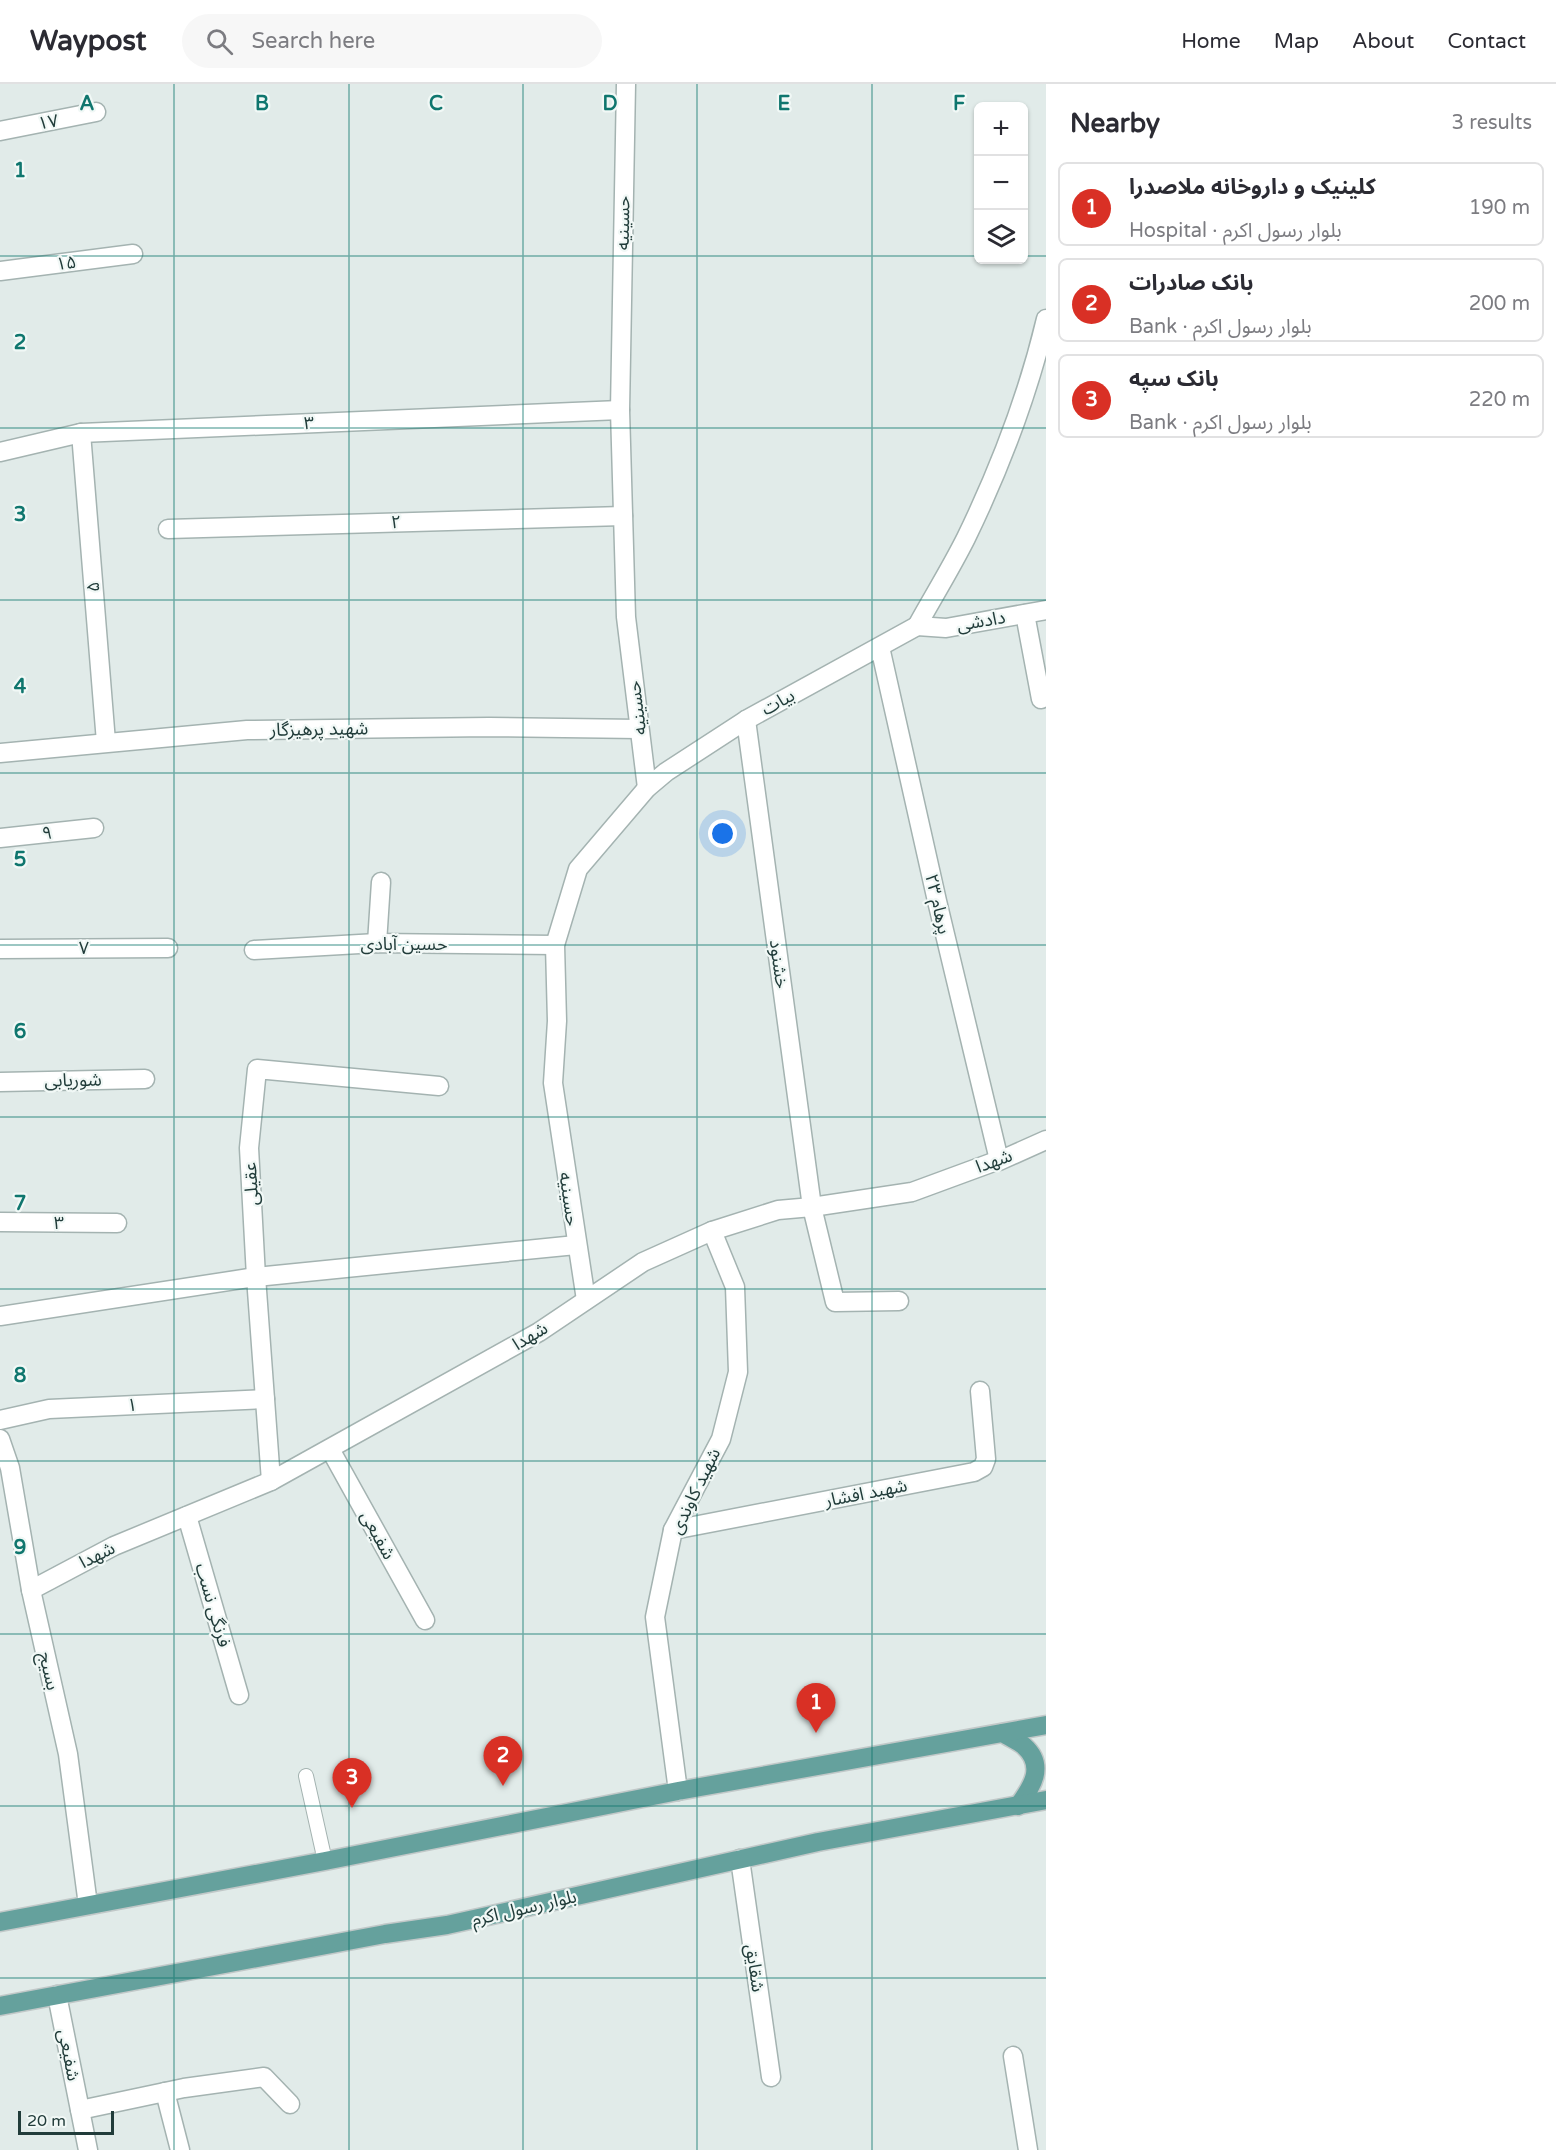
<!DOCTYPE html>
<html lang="en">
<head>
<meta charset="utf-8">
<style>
  :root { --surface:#fff; --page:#f7f7f7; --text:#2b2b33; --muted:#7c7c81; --line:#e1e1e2; --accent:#d93025 }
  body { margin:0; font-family:"Varela Round","Noto Sans Arabic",sans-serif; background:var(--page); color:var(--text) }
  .controls { position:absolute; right:18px; top:18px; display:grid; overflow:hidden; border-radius:9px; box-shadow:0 2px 4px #0004 }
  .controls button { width:54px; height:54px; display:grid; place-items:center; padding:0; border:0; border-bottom:2px solid var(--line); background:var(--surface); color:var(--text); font:30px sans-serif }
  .scale { position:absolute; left:18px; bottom:15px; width:96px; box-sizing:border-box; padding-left:6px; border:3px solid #213c3a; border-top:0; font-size:16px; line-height:21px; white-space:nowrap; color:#213c3a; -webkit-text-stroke:4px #f1f8f6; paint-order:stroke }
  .you { position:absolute; left:723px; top:750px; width:21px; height:21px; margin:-15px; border:4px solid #fff; border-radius:50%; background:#1a73e8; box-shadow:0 0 0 9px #1a73e833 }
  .badge { display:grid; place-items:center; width:39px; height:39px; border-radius:50%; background:var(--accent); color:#fff; font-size:20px; font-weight:700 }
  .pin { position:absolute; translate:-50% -50px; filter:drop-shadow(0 2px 3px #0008) }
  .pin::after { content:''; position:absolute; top:32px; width:21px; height:18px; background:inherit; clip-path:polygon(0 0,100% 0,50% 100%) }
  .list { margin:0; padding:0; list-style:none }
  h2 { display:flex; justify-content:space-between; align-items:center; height:78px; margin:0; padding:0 24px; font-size:26px }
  h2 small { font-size:20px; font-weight:400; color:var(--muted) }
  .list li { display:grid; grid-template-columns:39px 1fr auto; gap:18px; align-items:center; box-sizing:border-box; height:84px; margin:0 12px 12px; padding:0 12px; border:2px solid var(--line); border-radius:9px }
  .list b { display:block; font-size:22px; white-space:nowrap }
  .list p { margin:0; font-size:20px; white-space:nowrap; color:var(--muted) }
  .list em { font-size:20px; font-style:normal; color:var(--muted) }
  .icon { flex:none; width:33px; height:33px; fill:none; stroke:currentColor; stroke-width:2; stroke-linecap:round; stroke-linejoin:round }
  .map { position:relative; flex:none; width:1046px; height:2066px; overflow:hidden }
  header { display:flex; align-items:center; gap:36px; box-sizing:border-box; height:84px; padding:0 30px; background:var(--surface); border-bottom:2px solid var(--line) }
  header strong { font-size:28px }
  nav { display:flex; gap:33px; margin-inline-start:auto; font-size:21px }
  .search { width:420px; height:54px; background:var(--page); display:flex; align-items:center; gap:15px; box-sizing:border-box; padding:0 21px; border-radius:33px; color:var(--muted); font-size:22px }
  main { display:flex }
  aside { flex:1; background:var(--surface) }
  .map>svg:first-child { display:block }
</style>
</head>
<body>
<header>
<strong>Waypost</strong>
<div class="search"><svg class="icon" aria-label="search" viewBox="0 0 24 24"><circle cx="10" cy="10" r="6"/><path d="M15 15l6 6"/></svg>Search here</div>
<nav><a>Home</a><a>Map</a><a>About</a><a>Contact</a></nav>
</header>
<main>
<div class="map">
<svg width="1046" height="2066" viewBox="0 0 1046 2066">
  <rect width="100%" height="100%" fill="#e1ebe9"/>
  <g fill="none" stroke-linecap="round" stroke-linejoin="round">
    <defs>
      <path id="lane" d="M306,1692L325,1777"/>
      <g id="street">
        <path d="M626,0L620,326L626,533L647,704"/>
        <path d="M0,47L96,28"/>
        <path d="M0,187L133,170"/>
        <path d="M81,349L106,658"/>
        <path d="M0,368L81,349L620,326"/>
        <path d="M168,445L623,432"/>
        <path d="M1025,530L1041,615"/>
        <path d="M917,542C933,513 951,484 966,454C1000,384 1028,311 1046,235"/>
        <path d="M917,542L946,544L1046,526"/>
        <path d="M880,563L937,817L999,1076"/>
        <path d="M746,636L812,1123L835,1218L899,1217"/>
        <path d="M0,669L247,646L489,643L639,645"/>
        <path d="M0,754L94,744"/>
        <path d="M377,859L381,798"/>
        <path d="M0,865L168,864"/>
        <path d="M254,866L377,859L555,861"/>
        <path d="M0,998L145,995"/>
        <path d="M0,1138L117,1139"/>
        <path d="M586,1216L553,999L557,937L555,861L578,785L647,704L666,688L746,636L917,542"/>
        <path d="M0,1232L256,1193L576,1161"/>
        <path d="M0,1336L49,1325L265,1315"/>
        <path d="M0,1355L10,1384L31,1506L68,1670L88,1821"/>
        <path d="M330,1365L425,1536"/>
        <path d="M271,1397L256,1193L249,1064L257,985L439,1002"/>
        <path d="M187,1432L239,1611"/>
        <path d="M673,1446L974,1388L983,1383L986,1375L980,1307"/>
        <path d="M31,1506L114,1462L271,1397L539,1248L643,1178L712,1147L778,1126L812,1123L912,1108L999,1076V1077L1046,1056"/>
        <path d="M678,1707L655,1533L673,1446L721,1355L738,1288L735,1203L712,1147"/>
        <path d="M740,1775L771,1993"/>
        <path d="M57,1911L88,2066"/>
        <path d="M1013,1972L1028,2066"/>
        <path d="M165,2008L180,2066"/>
        <path d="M80,2026L184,2004L264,1993L290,2020"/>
      </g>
      <g id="primary">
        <path d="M1003,1649C1010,1654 1018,1657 1024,1662C1046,1682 1032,1703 1018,1722"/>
        <path d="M0,1838L325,1777L678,1707L1046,1641"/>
        <path d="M0,1922L385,1850L447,1841L818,1758L1046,1716"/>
      </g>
    </defs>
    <use href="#lane" stroke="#a4b3b1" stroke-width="16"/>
    <use href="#street" stroke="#a4b3b1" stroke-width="21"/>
    <use href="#primary" stroke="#c1c8c8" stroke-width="21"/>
    <use href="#lane" stroke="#fff" stroke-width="14"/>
    <use href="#street" stroke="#fff" stroke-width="18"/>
    <use href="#primary" stroke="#65a19d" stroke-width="18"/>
  </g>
  <path fill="none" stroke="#0f766e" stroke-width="1.5" stroke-opacity="0.55" d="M174,0V2066M349,0V2066M523,0V2066M697,0V2066M872,0V2066M0,172H978M1023,172H1046M0,344H1046M0,516H1046M0,689H1046M0,861H1046M0,1033H1046M0,1205H1046M0,1377H1046M0,1550H1046M0,1722H1046M0,1894H1046"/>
  <g text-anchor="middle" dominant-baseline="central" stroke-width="4.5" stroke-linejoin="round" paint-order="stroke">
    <g font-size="18" fill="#213c3a" stroke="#f1f8f6">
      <text transform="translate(48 38) rotate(-11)">۱۷</text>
      <text transform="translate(623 139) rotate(-89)">حسینیه</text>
      <text transform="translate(66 179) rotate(-8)">۱۵</text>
      <text transform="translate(309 339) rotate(-2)">۳</text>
      <text transform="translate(396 438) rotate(-2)">۲</text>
      <text transform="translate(93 503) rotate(-95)">۵</text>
      <text transform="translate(981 537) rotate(-10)">دادشی</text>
      <text transform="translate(778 618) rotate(-29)">بیات</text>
      <text transform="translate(637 624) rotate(-97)">حسینیه</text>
      <text transform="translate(319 645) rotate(-1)">شهید پرهیزگار</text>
      <text transform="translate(47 749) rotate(-6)">۹</text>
      <text transform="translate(938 820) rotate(77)">پرهام ۲۳</text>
      <text x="404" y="860">حسین آبادی</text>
      <text x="84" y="864">۷</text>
      <text transform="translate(779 880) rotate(82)">خشنود</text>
      <text transform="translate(73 996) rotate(-1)">شوریابی</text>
      <text transform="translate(994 1077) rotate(-20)">شهدا</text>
      <text transform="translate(251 1100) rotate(-93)">عقیلی</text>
      <text transform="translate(569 1115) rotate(82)">حسینیه</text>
      <text x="59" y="1139">۳</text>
      <text transform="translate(530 1252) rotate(-31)">شهدا</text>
      <text transform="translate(132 1321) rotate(-3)">۱</text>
      <text transform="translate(695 1407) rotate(-64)">شهید کاوندی</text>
      <text transform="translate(866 1409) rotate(-11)">شهید افشار</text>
      <text transform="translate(378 1451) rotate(61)">شفیعی</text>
      <text transform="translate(97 1471) rotate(-27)">شهدا</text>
      <text transform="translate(213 1521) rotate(74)">فرنگی نسب</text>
      <text transform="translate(49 1587) rotate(77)">بسیج</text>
      <text transform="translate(524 1824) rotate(-13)">بلوار رسول اکرم</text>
      <text transform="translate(755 1884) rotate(82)">شقایق</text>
      <text transform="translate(69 1971) rotate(79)">شفیعی</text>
    </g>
  </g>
  <g font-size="20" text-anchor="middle" font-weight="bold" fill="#0f766e" stroke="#f1f8f6" stroke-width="4.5" stroke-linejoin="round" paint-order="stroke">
    <text x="87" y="26">A</text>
    <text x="262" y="26">B</text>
    <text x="436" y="26">C</text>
    <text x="610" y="26">D</text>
    <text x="784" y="26">E</text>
    <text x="959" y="26">F</text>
    <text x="20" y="93">1</text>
    <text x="20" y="265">2</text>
    <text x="20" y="437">3</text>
    <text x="20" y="609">4</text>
    <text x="20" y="782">5</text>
    <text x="20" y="954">6</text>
    <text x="20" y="1126">7</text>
    <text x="20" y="1298">8</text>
    <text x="20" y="1470">9</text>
  </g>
</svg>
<div class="controls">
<button>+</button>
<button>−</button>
<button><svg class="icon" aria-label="layers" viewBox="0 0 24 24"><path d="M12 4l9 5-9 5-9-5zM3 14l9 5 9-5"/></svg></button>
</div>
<div class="scale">20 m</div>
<div class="you"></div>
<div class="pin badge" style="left:816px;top:1649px">1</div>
<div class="pin badge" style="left:503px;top:1702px">2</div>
<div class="pin badge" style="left:352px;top:1724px">3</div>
</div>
<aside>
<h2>Nearby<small>3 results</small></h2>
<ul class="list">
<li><span class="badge">1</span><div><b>کلینیک و داروخانه ملاصدرا</b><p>Hospital · بلوار رسول اکرم</p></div><em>190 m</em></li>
<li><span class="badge">2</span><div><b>بانک صادرات</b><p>Bank · بلوار رسول اکرم</p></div><em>200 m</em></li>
<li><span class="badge">3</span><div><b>بانک سپه</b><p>Bank · بلوار رسول اکرم</p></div><em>220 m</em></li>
</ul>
</aside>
</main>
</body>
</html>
